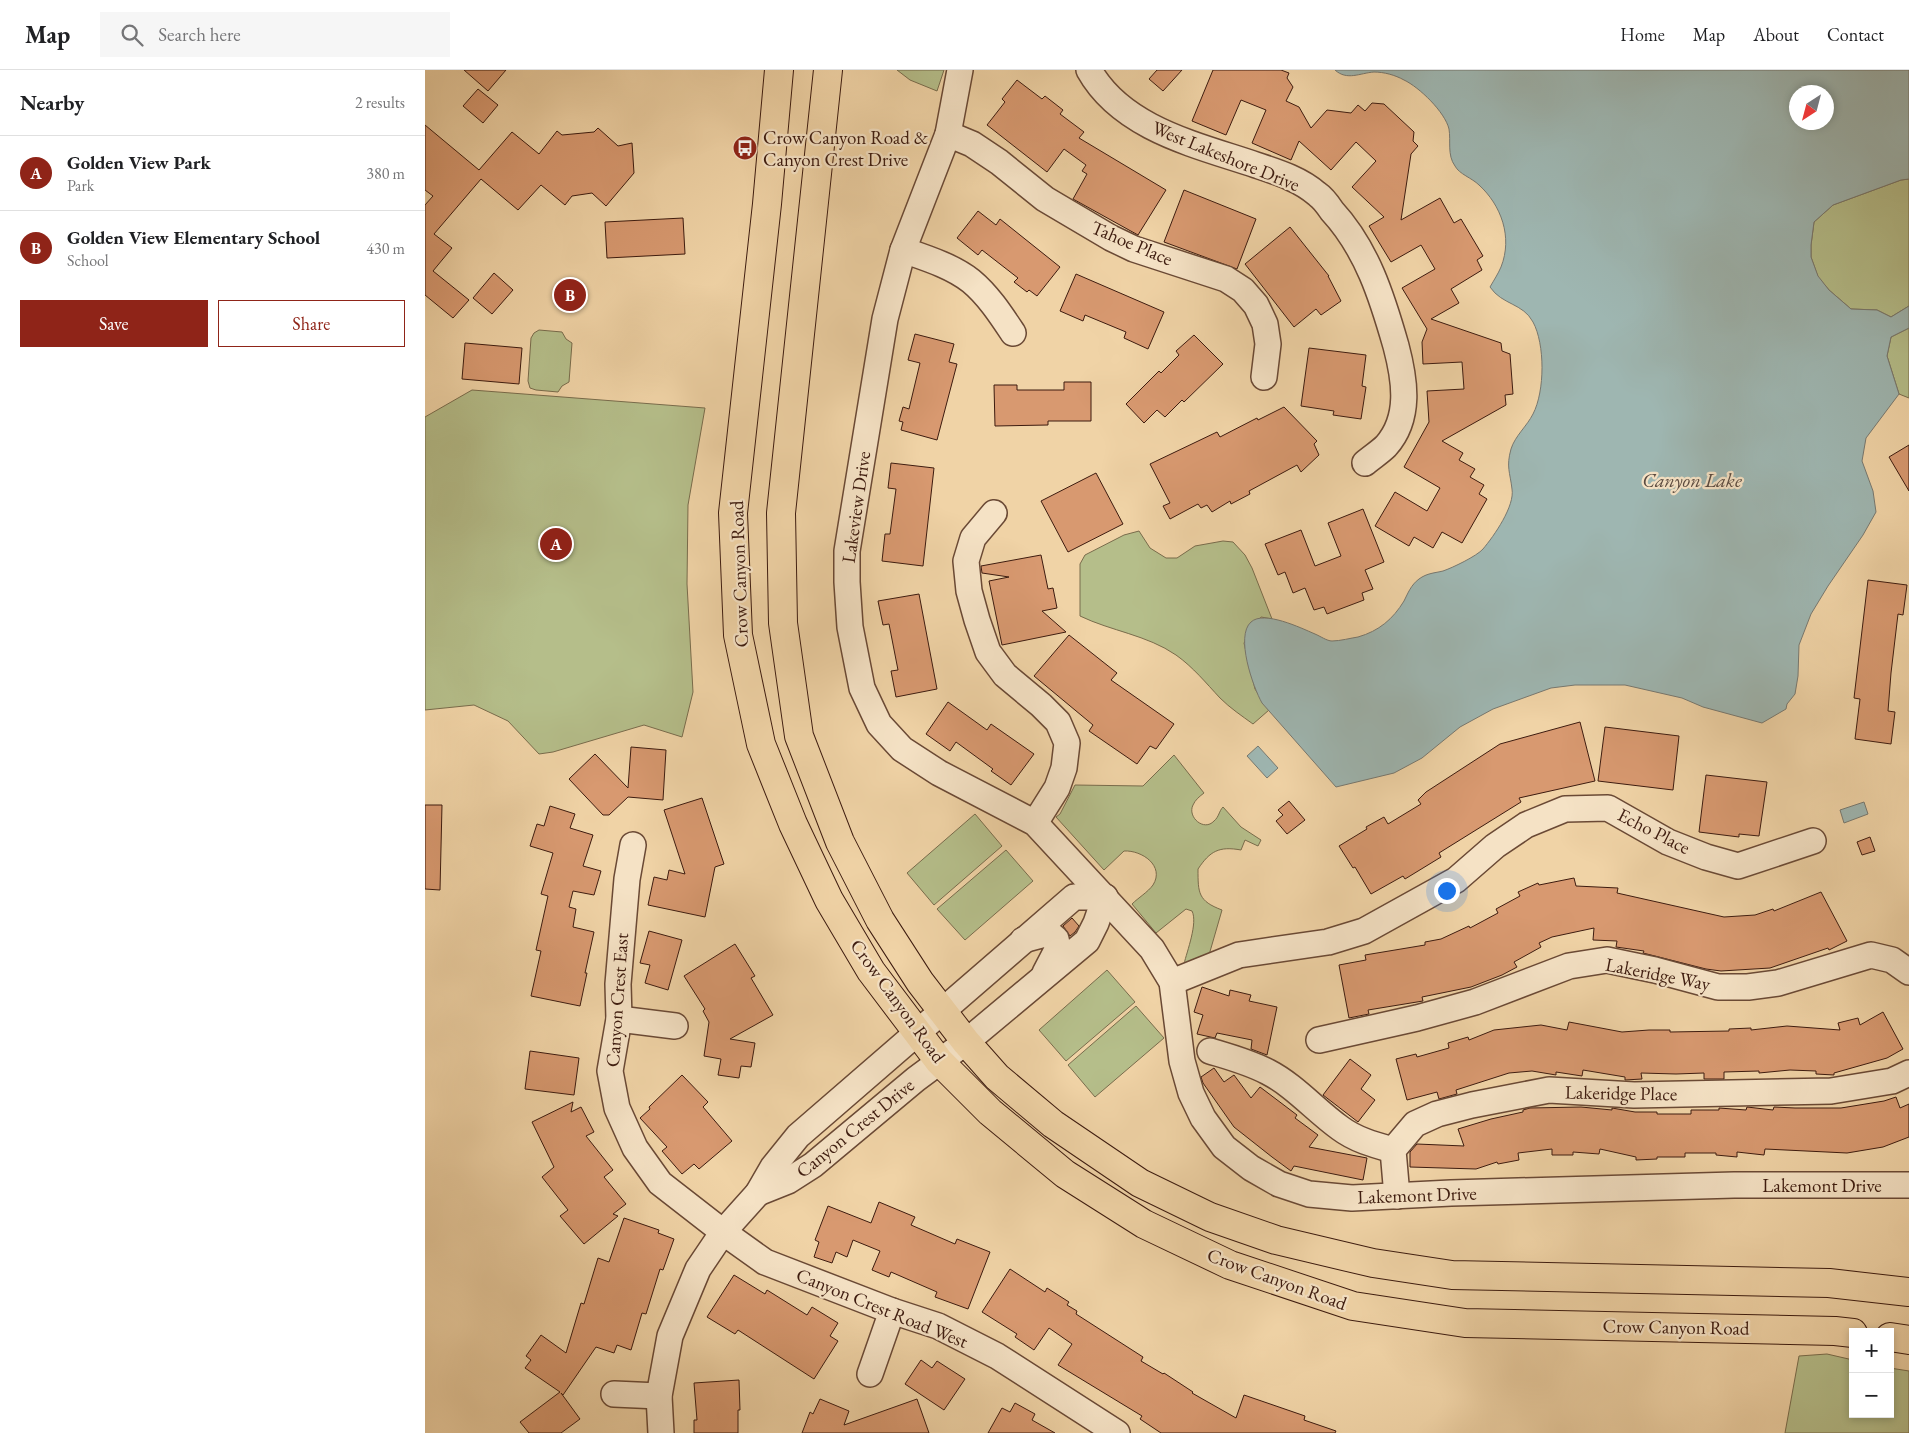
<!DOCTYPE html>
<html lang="en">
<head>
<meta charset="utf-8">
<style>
  :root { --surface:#fff; --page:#f6f6f6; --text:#202124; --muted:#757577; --line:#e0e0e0; --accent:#8f2418 }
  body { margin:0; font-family:"EB Garamond",serif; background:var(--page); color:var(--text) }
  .controls { position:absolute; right:15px; bottom:15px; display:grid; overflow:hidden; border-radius:0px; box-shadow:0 2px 8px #0003 }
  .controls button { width:45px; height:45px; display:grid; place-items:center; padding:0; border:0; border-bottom:1px solid var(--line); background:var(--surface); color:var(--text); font:25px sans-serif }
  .compass { position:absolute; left:1364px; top:15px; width:45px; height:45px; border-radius:50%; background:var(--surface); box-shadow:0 2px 8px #0003; rotate:216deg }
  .you { position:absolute; left:1021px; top:820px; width:18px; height:18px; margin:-12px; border:4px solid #fff; border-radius:50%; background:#1a73e8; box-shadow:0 0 0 8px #1a73e833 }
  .badge { display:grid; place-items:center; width:32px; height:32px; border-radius:50%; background:var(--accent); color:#fff; font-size:16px; font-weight:700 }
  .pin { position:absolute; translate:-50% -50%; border:2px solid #fff; box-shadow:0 1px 5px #0006 }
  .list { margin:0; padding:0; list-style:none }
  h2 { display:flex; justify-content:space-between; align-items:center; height:65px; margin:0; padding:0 20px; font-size:21px }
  h2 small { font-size:16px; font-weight:400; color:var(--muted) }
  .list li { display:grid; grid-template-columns:32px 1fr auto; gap:15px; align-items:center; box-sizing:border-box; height:75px; padding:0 20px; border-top:1px solid var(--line) }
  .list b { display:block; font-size:19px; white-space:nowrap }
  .list p { margin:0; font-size:16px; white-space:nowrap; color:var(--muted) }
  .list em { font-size:16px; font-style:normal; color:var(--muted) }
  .actions { display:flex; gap:10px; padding:15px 20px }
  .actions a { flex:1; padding:11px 0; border:1px solid var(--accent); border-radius:0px; text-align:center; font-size:18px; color:var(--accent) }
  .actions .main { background:var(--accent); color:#fff }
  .icon { flex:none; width:28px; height:28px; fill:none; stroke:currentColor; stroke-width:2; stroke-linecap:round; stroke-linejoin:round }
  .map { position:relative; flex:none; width:1484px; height:1363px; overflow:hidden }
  header { display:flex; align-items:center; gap:30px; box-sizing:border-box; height:70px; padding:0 25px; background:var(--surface); border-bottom:1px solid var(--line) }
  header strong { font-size:24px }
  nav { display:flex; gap:28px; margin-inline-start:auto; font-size:18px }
  .search { width:350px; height:45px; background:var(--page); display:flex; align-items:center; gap:12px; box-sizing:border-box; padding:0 18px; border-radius:0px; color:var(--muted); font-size:19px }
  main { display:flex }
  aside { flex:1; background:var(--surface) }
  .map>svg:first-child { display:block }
</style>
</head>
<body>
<header>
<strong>Map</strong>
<div class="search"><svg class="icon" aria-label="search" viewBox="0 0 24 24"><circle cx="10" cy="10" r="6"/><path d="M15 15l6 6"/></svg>Search here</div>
<nav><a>Home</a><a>Map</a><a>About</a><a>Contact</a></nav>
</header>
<main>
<aside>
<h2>Nearby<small>2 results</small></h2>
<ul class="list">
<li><span class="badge">A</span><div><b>Golden View Park</b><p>Park</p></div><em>380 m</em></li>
<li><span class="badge">B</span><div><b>Golden View Elementary School</b><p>School</p></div><em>430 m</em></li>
</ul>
<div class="actions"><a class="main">Save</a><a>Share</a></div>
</aside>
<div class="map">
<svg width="1484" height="1363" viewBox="0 0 1484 1363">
  <rect width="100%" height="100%" fill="#f0d3a6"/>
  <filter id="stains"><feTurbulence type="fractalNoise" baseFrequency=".004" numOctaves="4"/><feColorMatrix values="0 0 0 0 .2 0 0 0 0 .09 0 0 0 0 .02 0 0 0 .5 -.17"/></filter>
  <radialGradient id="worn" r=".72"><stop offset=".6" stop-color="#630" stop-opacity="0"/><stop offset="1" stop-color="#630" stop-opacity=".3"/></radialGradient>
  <g fill="#b5be8a" stroke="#796c4c">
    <path d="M472,0H519L512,21L485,10Z"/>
    <path d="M1484,109V236L1466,247L1452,240L1426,239L1404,220L1393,207L1386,187V175L1389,152L1408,135L1476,110Z"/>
    <path d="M1484,258V328L1474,324L1462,286L1466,267Z"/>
    <path d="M114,260L137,262L141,269L147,273L144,312L137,316L133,322L111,320L105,318L103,311L106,268L109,263Z"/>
    <path d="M47,320L280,338L263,435L262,514L268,622L257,667L219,655L128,682L114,684L83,651L49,635L0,640V347Z"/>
    <path d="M714,461L725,478L741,488H752L770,476L798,471L808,472L820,485L827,498L847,549L836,547L819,573L830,619L844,640L828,654C817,646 805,638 795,628C781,613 768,597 751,585C722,565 686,561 655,546V494L660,485L699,465Z"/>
    <path d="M749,685L779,723C775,726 770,730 768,735C762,747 779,762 789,751C794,747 794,741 798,737L816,757L836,770L833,776L820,770L816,780C794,776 785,781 773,799C773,823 773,831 797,840L784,885L759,894C762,881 773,853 767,841L761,839L731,863L707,834C713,828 723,822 728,815C740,796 717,780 699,781L679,800L631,747L635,744L650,715L718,716Z"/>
    <path d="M550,744L577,776L509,835L482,803Z"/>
    <path d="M581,780L608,811L540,870L512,839Z"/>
    <path d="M682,900L710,932L641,991L614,960Z"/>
    <path d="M711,936L739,968L670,1027L643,995Z"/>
    <path d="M1402,1284L1428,1290V1344H1465V1298L1484,1301V1363H1360L1374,1286Z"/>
  </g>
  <g fill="#9eb6b1" stroke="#777870" fill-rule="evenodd">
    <path d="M910,0H1484V109L1476,110L1408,135L1389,152L1386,175V187L1393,206L1404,220L1426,239L1452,240L1466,247L1484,236V258L1466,267L1462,286L1474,324L1441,368L1437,391L1448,421L1451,442L1438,465L1403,516L1386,544L1374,575L1373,606L1370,624L1362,634L1361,639L1337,653L1278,637L1257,628L1200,615H1150L1126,618L1068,639L1035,657L997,688L969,703L911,717L837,633C828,617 810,566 826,552C839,540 876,558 890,564C895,566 902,571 907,571C915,571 926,568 933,567C954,561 968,549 979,531C983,523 986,515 994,509C1002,503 1010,503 1018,501C1027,498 1052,486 1058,479C1069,466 1090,436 1087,419C1085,402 1081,397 1086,379C1090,366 1102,356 1108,344C1120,321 1120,274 1108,252C1098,233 1077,235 1065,217C1069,210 1073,204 1076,197C1088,167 1076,135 1054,115C1047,108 1034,104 1030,96C1022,85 1026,71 1024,59C1020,42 994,17 979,10C970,5 959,2 949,2C935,3 922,11 910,0ZM1372,22H1402V52H1372Z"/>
    <path d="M833,676L853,698L842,708L822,686Z"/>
    <path d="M1439,732L1443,744L1419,753L1415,740Z"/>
  </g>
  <g fill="#d89970" stroke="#3d1b0f">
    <path d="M39,0H81L63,21Z"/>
    <path d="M732,0H757L738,21L724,9Z"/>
    <path d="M788,0H856L864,3L862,8L868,17L861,31L874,37L886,58L902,40L926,43L933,35L940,41L947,33L959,34L989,62L988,71L993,76L986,84L976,150L1015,128L1029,153L1036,149L1058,186L1052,190L1057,200L1026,219L1034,233L1006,249L1076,273L1077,281L1085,284L1088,324L1080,325L1081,335L1017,371L1038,383L1034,390L1050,399L1045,407L1059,415L1054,424L1062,429L1037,473L1017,462L1008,478L989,467L984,476L950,456L970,422L1002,441L1015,418L979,397L1004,352L1002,321L1039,319L1037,292L998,294L997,272L1002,259L977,218L1010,199L996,175L966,192L944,156L959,147L927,117L951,91L931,72L906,100L874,71L866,90L827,73L841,40L816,30L801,65L767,51Z"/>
    <path d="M592,10L617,29L620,26L638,40L635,44L659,62L654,68L741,120L713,165L648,129L662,104L657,101L661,95L639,79L622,102L562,55L580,32L577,29Z"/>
    <path d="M53,19L73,35L58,53L38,36Z"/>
    <path d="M0,55L54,100L87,62L114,84L132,61L137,65L169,62L173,58L193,76L207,73L209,103L181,136L167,123L147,126L140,135L116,115L93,140L56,109L9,164L27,178L8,201L44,230L28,248L0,225V135L8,126L0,120Z"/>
    <path d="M759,120L831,149L812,199L739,172Z"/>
    <path d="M553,141L571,155L575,149L635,197L612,226L604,220L602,222L589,212L593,208L557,180L553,185L532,168Z"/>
    <path d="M258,148L260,184L182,188L180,152Z"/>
    <path d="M865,157L904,206H903L916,231L896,245L891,239L869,257L820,194Z"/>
    <path d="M69,203L88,220L67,244L48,228Z"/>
    <path d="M651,204L739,242L723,279L699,268L701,262L660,245L658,251L635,241Z"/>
    <path d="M490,264L529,274L524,292L532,294L512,370L476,360L478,352L474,351L478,337L484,339L495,293L483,290Z"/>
    <path d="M769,265L798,294L759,332L757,330L740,347L732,340L719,353L701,334L734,301L736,303L754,285L751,281Z"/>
    <path d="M40,273L97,278L94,314L37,309Z"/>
    <path d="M884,278L941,285L937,316L941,317L936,349L908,345L909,341L876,336Z"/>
    <path d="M639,312H666V351H623V355L570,356L569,315H592V320H639Z"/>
    <path d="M859,337L892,371L889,374L894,385L876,402L872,395L824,421L825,424L806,434L805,431L787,442L782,435L776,438L773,434L745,449L738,436L745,433L725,394L792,362L795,367L832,348L833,350Z"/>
    <path d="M1484,375V421L1464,387Z"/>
    <path d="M466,393L509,398L498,496L457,491L460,464H465L471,419L463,418Z"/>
    <path d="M671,403L698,454L643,482L616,431Z"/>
    <path d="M938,439L959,492L940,500L948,519L937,523L939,530L902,544L899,537L889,540L880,518L868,523L860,502L853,505L840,474L876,460L890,496L916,486L903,453Z"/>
    <path d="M616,485L623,519L628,518L632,538L617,541L641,562L577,575L564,511L584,507L557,503L556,496Z"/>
    <path d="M1443,510L1482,515L1478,545L1473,544L1466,603L1463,641L1470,642L1466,674L1430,669L1435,629L1429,628Z"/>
    <path d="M494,524L512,619L471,627L466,601L473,600L464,554L458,555L453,531Z"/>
    <path d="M644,565L692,603L686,610L749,654L731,679L725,676L712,694L664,661L668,655L609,606Z"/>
    <path d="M523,632L562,660L566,654L609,684L586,715L566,701L568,699L531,672L525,681L501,664Z"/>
    <path d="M1155,652L1170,711L1094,728L1096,732L1014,783L1016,787L980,809L978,806L946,824L930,797L928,798L914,776L942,759L941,757L959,747L963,754L996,734L993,730L1001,722L1075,674Z"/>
    <path d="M1180,657L1254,666L1248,720L1173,711Z"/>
    <path d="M206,677L241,680L238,730L203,727L184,745H178L144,709L170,684L203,718Z"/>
    <path d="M1281,705L1342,712L1334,766L1314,764V767L1274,762Z"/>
    <path d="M277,728L299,794L290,797L280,847L223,835L229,807L242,810L244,800L260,804L239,740Z"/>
    <path d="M864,731L880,750L862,764L851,751L858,745L853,740Z"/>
    <path d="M0,735H17L15,820L0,819Z"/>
    <path d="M125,736L150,744L145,758L168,765L158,796L176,801L169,825L148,821L144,837L151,839L148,857L169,862L160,903H162L155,936L106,926L116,881L111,880L123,826L116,824L128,783L105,776L112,754L119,756Z"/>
    <path d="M1445,767L1450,781L1437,785L1432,772Z"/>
    <path d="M1149,808L1151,816L1193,818L1192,823L1299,847L1330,845L1348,839L1349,841L1396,822L1422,871L1404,880L1403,878L1345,898L1296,901L1281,899L1218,883L1219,881L1191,877L1192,871L1168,870L1169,858L1127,867L1114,873L1116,877L1089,892L1092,897L1077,905L1046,917L997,927L998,931L943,940L944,944L924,948L914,895L941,890L940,885L1000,875V872L1016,869L1044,856L1045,858L1073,843L1071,839L1095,826L1093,822L1113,813L1114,815Z"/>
    <path d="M647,848L654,856L650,862L645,866L638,856Z"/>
    <path d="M224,861L257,870L243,920L220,913L225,895L215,893Z"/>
    <path d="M310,874L330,906L326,908L348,945L305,969L330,973L326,997L316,996L314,1008L293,1005L296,989L279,986L284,952L278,941L280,939L259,906Z"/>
    <path d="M777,917L804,926L805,920L826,925L824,931L852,937L842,985L826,979L827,970L792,963L790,968L772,964L778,945L769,942Z"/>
    <path d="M1458,942L1478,979L1462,988L1409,1003V1005L1391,1004V1001L1365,1000L1334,1003V1001L1299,1002V1009H1279V1003L1251,1004L1216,1003L1217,1009L1200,1010V1007L1158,1000L1157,1006L1131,1002V1005L1107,1001L1084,1003L1031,1020L1032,1024L1014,1029L1012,1022L982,1030L971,989L991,984L992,987L1024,978L1023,973L1043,967L1044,970L1069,960L1116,955L1142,960L1144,952L1197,962L1224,960H1245V962L1304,961V959L1326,958V960L1362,956L1415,960L1413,953L1433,948L1435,955Z"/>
    <path d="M105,981L154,988L149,1025L100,1019Z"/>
    <path d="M925,989L946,1005L936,1019L950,1030L933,1052L898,1025Z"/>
    <path d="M789,998L799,1012L809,1005L826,1028L835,1017L872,1045L870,1048L893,1065L884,1077L942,1088L938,1110L869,1096L866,1101L847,1087L809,1057L778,1013L776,1007Z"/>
    <path d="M257,1005L283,1032L278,1037L307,1071L274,1099L269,1094L257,1104L237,1081L242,1077L215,1048L225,1039L224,1037Z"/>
    <path d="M1471,1027L1475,1038L1484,1034V1067L1458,1077L1422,1083L1340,1079L1339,1085L1312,1082V1087L1291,1085V1083H1260V1087H1232V1089L1211,1090V1087L1175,1079L1174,1084L1148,1082V1085H1127V1079L1093,1083L1094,1090L1073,1094L1072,1092L1051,1099L985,1097V1082L992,1074L1039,1076L1033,1059L1066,1049L1098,1042V1040L1105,1038L1156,1037L1187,1040V1038L1210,1042H1232V1044H1266V1040H1294V1038L1321,1040L1322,1037L1348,1040L1349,1037L1370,1038H1416L1459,1031Z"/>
    <path d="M148,1032L146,1042L156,1037L169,1062L161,1066L188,1100L179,1107L201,1134L188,1144L193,1146L159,1174L135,1146L143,1140L117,1107L129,1097L107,1052Z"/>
    <path d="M454,1132L490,1147L486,1155L530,1174L532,1169L565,1182L543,1239L510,1227L512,1222L466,1202L464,1207L447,1200L455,1181L428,1170L422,1187L411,1182L407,1193L389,1187L394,1172L390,1170L403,1136L446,1153Z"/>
    <path d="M199,1148L234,1160L233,1163L249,1169L238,1200L235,1199L221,1244L217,1243L206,1280L192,1275L189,1283L171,1277L138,1325L136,1323L155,1349L136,1363H104L95,1352L135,1322L100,1298L106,1290L101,1286L116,1265L141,1283L156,1233L159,1234L173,1188L184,1192Z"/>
    <path d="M585,1199L620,1222L622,1218L644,1232L642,1235L652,1241L651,1244L718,1287L716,1291L738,1304L739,1303L768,1322L767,1323L811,1348L819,1325L880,1346L879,1350L911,1361L910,1363H736L715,1349L717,1346L633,1295L647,1274L624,1258L609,1280L590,1267L592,1264L557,1242Z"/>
    <path d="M309,1205L340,1224L342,1220L382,1245L387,1237L413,1253L405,1266L413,1271L389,1309L313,1260L310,1264L282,1247Z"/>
    <path d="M496,1290L507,1298L512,1291L540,1309L519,1340L480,1314Z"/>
    <path d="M314,1310L315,1340H313V1363H269V1350H272L269,1313Z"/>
    <path d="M395,1329L424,1341L419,1355L492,1329L504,1363H377L385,1342L388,1344Z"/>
    <path d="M590,1333L610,1344L607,1350L630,1363H563L577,1338L585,1342Z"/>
  </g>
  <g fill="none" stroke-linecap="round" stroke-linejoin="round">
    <defs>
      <g id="minor">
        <path d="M535,0L523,64L478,180L460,249L422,481V512L425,557L437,618L454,654L477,679L514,703L610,753L727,879L747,912L757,991L766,1023L778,1048L799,1077L826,1098L854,1114L884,1124L927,1128L1026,1123L1309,1115H1484"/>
        <path d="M664,0C697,59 772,75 831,95C852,102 875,109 892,124C898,128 903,135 907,141C942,179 957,227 971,276C980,310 986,348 961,376C955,382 947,387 940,393"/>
        <path d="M523,64L547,74L574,92L620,129L686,168L709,179L801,209L818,220L831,235L840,254L843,274L839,307"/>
        <path d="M478,180C501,188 527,196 546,211C563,225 576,245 588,263"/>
        <path d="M569,443L548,468L541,491L544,521L552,550L563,582L580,605L616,635L633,652L642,673L639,698L632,718L610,753"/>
        <path d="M208,775L202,809L193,914L194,949L185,1001L192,1038L210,1078L235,1113L298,1162L340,1192L467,1241L513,1256L572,1286L692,1363"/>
        <path d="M598,870L624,863L631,869L633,878L620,903"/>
        <path d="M747,912L814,885L903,872L939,861L1031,810L1070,776L1101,755L1140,739L1183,738L1243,772L1281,787L1313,796L1388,771"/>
        <path d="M194,949L250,956"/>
        <path d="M894,970L992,948L1050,932L1144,896L1182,890L1230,900L1293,917H1323L1353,913L1446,885L1467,890L1484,902"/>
        <path d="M785,981C805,987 824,992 843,1002C870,1016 890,1040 915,1058C931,1070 950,1075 968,1080"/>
        <path d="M333,1123L363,1111L388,1095L491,1009L541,972L662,871L671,853L680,827"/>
        <path d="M972,1126L968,1080L990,1054L1012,1044L1047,1035L1124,1020L1209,1025L1406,1021L1467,1011L1484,1003"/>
        <path d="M445,1304L467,1241"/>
        <path d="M189,1324L234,1326"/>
        <path d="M236,1363L234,1326L245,1266L273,1199L298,1162L333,1123L348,1097L373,1066L649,827H680"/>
      </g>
      <g id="major">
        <path d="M354,0L342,134L308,443L313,565L336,674L368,754L404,830L446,901L514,991L565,1042L640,1104L719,1154L805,1195L928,1236L1040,1253L1410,1261L1428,1263"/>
        <path d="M403,0L356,443L358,553L374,666L415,772L455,850L495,912L541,972L572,1007L628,1054L715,1113L785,1147L851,1170L948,1193L1027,1205L1404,1213L1484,1222"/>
        <path d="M1465,1267L1484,1270"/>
      </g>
    </defs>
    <use href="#minor" stroke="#6a4935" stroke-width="28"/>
    <use href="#major" stroke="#3d1b0f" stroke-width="30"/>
    <use href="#minor" stroke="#f5e2c5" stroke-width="25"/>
    <use href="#major" stroke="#f0d3a6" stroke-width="28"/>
  </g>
  <defs>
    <symbol id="bus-disc" viewBox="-11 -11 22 22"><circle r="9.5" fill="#8f2418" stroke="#f5e2c5"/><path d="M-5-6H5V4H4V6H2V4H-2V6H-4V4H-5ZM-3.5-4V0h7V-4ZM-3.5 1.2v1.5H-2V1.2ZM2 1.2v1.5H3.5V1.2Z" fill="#fff"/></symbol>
  </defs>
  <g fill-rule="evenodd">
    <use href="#bus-disc" x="306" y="64" width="28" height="28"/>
  </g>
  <g text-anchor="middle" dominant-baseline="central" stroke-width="4.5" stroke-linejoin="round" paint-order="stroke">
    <g font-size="19" fill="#3d1b0f" stroke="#f5e2c5" text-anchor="start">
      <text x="338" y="67">Crow Canyon Road &amp;<tspan x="338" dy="22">Canyon Crest Drive</tspan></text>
    </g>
    <g font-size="19" fill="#3d1b0f" stroke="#f5e2c5">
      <text transform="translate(801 86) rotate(22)">West Lakeshore Drive</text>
      <text transform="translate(707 173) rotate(23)">Tahoe Place</text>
      <text transform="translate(431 437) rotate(-82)">Lakeview Drive</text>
      <text transform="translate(314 504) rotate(-92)">Crow Canyon Road</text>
      <text transform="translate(1229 761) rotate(27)">Echo Place</text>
      <text transform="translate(1233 904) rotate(11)">Lakeridge Way</text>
      <text transform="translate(192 930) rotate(-86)">Canyon Crest East</text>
      <text transform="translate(473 931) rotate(54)">Crow Canyon Road</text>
      <text transform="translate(1196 1023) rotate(1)">Lakeridge Place</text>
      <text transform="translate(430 1058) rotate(-39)">Canyon Crest Drive</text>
      <text x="1397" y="1115">Lakemont Drive</text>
      <text transform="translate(992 1125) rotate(-2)">Lakemont Drive</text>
      <text transform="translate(852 1209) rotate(20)">Crow Canyon Road</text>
      <text transform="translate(457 1238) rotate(22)">Canyon Crest Road West</text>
      <text transform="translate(1251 1257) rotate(1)">Crow Canyon Road</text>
    </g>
    <g font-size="20" font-style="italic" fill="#5a4a40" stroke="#f5e2c5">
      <text x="1267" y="410">Canyon Lake</text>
    </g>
  </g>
  <rect width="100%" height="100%" filter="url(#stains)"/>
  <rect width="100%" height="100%" fill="url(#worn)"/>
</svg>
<div class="controls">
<button>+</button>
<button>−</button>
</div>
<svg class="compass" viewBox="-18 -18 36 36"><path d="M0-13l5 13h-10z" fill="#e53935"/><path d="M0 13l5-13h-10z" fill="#757577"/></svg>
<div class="you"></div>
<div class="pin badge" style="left:131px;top:474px">A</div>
<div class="pin badge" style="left:145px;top:225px">B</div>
</div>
</main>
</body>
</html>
